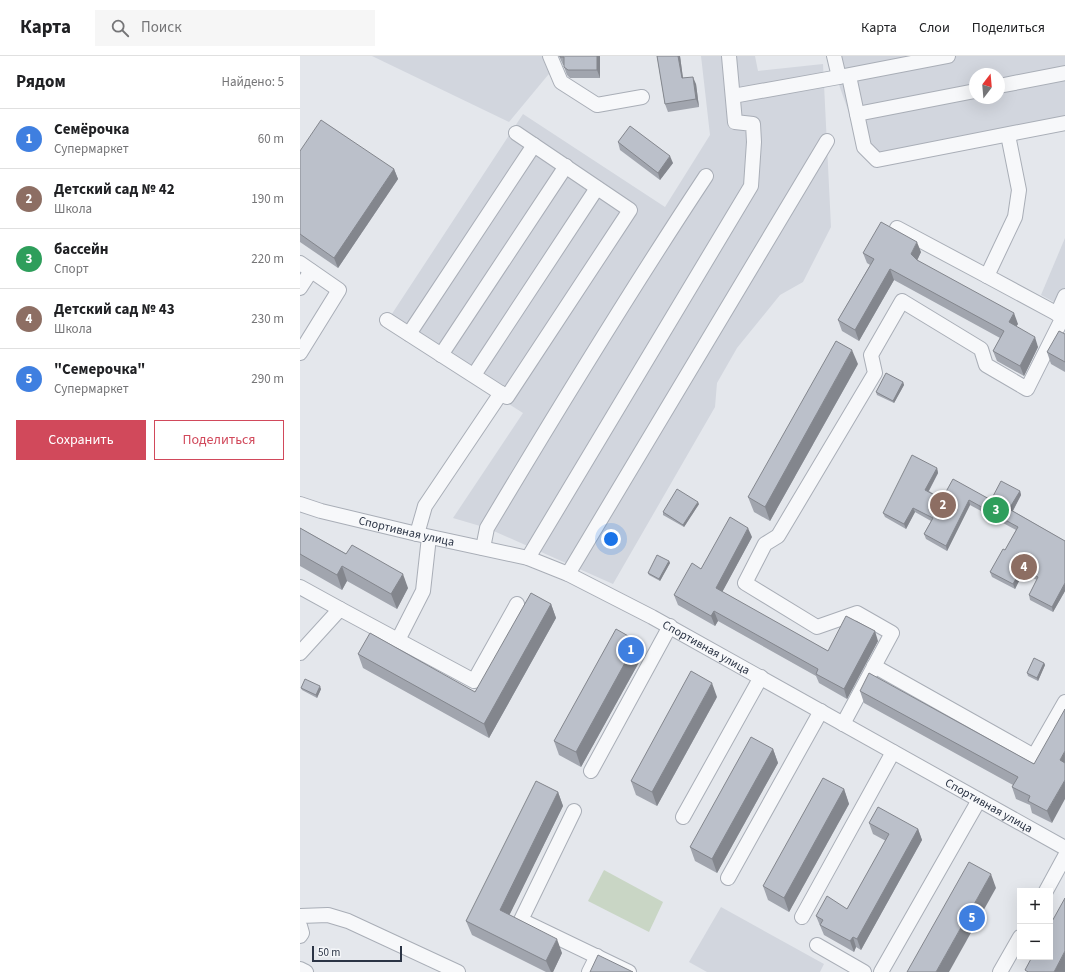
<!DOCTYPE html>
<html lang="ru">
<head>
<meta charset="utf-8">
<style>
  :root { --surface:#fff; --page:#f6f6f6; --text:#202124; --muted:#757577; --line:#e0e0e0; --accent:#d1495b }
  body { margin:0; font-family:"Source Sans 3",sans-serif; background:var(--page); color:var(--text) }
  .controls { position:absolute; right:12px; bottom:12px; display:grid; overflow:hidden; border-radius:0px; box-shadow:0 4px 16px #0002 }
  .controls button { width:36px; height:36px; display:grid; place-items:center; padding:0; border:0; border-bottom:1px solid var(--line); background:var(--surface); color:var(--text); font:20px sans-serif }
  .compass { position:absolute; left:669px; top:12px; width:36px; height:36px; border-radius:50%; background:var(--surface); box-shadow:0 4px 16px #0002; rotate:16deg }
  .scale { position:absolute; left:12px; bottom:10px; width:90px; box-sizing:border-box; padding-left:4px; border:2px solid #2b3445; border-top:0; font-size:11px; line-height:14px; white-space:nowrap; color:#2b3445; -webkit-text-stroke:3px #f4f6f9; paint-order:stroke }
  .you { position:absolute; left:311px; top:483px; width:14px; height:14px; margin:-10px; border:3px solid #fff; border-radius:50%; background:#1a73e8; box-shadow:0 0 0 6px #1a73e833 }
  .badge { display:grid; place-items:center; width:26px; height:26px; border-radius:50%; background:var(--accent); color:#fff; font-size:13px; font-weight:700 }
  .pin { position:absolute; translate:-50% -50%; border:2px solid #fff; box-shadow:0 1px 4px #0006 }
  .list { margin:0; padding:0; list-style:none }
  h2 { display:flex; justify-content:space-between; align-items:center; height:52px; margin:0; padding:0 16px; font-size:17px }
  h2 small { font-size:13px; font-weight:400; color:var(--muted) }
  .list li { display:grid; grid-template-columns:26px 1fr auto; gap:12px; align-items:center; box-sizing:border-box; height:60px; padding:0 16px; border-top:1px solid var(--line) }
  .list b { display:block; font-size:15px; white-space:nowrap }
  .list p { margin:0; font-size:13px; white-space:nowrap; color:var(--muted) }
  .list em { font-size:13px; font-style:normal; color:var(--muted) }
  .actions { display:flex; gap:8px; padding:12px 16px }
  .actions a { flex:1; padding:9px 0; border:1px solid var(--accent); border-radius:0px; text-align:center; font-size:14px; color:var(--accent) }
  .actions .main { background:var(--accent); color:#fff }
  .icon { flex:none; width:22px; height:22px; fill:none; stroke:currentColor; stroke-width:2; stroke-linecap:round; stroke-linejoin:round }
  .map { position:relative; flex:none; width:765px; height:916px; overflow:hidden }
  header { display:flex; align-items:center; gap:24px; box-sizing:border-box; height:56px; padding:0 20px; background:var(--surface); border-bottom:1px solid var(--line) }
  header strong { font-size:19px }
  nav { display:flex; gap:22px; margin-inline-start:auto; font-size:14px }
  .search { width:280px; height:36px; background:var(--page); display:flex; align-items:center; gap:10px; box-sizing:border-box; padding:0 14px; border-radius:0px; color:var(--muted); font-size:15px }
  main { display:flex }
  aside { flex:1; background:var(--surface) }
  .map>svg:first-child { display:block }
</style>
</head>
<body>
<header>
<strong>Карта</strong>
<div class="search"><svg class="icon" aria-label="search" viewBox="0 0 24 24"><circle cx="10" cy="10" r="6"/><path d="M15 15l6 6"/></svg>Поиск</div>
<nav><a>Карта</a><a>Слои</a><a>Поделиться</a></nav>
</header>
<main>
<aside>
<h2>Рядом<small>Найдено: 5</small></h2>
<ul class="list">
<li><span class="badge" style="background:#3f7fe0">1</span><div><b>Семёрочка</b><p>Супермаркет</p></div><em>60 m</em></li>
<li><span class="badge" style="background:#8d6e63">2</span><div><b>Детский сад № 42</b><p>Школа</p></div><em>190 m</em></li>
<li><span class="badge" style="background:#2e9e5b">3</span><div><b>бассейн</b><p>Спорт</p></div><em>220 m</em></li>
<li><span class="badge" style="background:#8d6e63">4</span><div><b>Детский сад № 43</b><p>Школа</p></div><em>230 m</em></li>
<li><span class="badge" style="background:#3f7fe0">5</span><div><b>&quot;Семерочка&quot;</b><p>Супермаркет</p></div><em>290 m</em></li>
</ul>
<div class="actions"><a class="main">Сохранить</a><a>Поделиться</a></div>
</aside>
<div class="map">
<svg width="765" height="916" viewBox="0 0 765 916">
  <rect width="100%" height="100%" fill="#e4e7ec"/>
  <g fill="#d2d6de" fill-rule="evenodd">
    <path d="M72,0H247L253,13L209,66Z"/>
    <path d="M401,0H455L458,15L523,8L531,171L503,226L480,239L437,292L417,327L415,351L313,528L187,472L153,462L223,357L84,270L223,58L365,151L410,79Z"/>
    <path d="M531,0H765V60L564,99L533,12ZM675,18H699V42H675Z"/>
    <path d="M765,182V252L741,239Z"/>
    <path d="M421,851L524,908L520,916H407L389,906Z"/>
  </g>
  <path fill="#c9d6c5" d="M304,814L363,846L349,876L288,845Z"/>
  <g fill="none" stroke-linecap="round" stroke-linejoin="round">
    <defs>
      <g id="minor">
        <path d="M250,0L261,26L297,49L342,41"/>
        <path d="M534,0L539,21L648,0"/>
        <path d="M549,20L557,58L675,35"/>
        <path d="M699,30L765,17"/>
        <path d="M433,40L539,21"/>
        <path d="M557,58L564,91L577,104L765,67"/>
        <path d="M708,79L719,134L715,161L687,220L765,262"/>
        <path d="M597,172L687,220"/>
        <path d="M0,207L39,234L0,297"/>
        <path d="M0,232L11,215"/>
        <path d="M757,258L765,240"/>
        <path d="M87,264L207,341L330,154L216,77"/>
        <path d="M109,278L234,89"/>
        <path d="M141,299L266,110"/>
        <path d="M174,319L297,132"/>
        <path id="s1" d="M0,448L21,455L117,478L228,502L268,518L352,561L765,792"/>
        <path d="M117,478L125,450L201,337"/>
        <path d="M183,492L187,472C258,353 330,235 406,120"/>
        <path d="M228,502L451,130L454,86L453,68L435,66L429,0"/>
        <path d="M268,518L527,85"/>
        <path d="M0,531L40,553"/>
        <path d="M98,584L123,535L129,481"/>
        <path d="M0,597L40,553L174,625L217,548"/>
        <path d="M574,610L734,700L765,646"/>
        <path d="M543,668L592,577L557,557L517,571L445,527L465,488L478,480L575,317L571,299L602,245L681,293L686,309L727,333L763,261"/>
        <path d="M291,715L370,570"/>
        <path d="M274,755L221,864L329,916"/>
        <path d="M383,761L461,621"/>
        <path d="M428,822L521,655"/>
        <path d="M746,835L765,800"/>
        <path d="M0,860L28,859L48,865L158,916"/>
        <path d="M502,861L593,696"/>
        <path d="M0,870L2,877L0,880"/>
        <path d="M517,889L564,916"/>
        <path d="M0,913L6,916"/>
        <path d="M289,916L297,900"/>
        <path d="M581,916L679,744"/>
        <path d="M700,916L720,881"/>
      </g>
    </defs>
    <use href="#minor" stroke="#a9aeb7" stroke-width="16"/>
    <use href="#minor" stroke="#f7f8fa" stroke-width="14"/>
  </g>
  <g fill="#a1a5ae">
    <path d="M259,0H300V22H270L267,19L264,11V9H263Z"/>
    <path d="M357,0H380L383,22L396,28L399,51L368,56L365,48Z"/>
    <path d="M318,86L373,107L360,124L320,94Z"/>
    <path d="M0,95L94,113L98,123L38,212L0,186Z"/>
    <path d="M621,196L617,204L718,268L716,270L738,291L724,320L697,305L693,295L700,282L594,224L559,285L542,275L538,264L570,209L567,207L563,197Z"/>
    <path d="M765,278V316L751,308L747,296Z"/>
    <path d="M558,308L470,465L454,456L448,441Z"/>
    <path d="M603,326L604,329L594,347L577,339L576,336Z"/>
    <path d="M637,412L638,417L629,435L642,443L691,444L720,435L721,439L713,455L765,485V535L753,556L730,544L729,539L737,524L723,517L715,533L692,521L690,516L705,494L716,474L670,449L647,495L626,483L624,478L631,465L615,456L606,473L585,461L583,457Z"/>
    <path d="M399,448L384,471L363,459V456Z"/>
    <path d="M0,472L108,532L97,553L47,525L42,534L0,510Z"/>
    <path d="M452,481L422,536L528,595L578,585L547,643L519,627L516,620L418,565L415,570L378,549L374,539L401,513Z"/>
    <path d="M369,505L370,507L360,525L349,519L348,517Z"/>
    <path d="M251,548L256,562L189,682L63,612L58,598L175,636Z"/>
    <path d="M337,585L343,599L281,711L259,699L254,685Z"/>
    <path d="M744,607L745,609L738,625L728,620L727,617Z"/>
    <path d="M1,632L21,633L17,642L2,634Z"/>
    <path d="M560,635L734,708L752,767L732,757L730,749L716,743L712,731L713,729L564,647Z"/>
    <path d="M417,641L357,750L336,739L331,725Z"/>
    <path d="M473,693L478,707L417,817L395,805L390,791Z"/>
    <path d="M544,733L549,748L489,856L468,844L463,830Z"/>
    <path d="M258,736L263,750L209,859L262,897L253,916H246L172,879L166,865Z"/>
    <path d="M569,767L618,773L622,784L561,894L556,891L554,896L524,879L516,860L547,853L586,785L573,778Z"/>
  </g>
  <g fill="#83868d">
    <path d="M297,0H300V22L297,14Z"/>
    <path d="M378,0H380L384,30L382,22Z"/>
    <path d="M393,21L396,28L399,51L396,43Z"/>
    <path d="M370,100L373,107L360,124L358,117Z"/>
    <path d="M94,113L98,123L38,212L34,202Z"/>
    <path d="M617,186L621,196L615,209L611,198Z"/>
    <path d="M590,213L594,224L559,285L555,274Z"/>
    <path d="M714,257L718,268L712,277L709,266Z"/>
    <path d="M735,281L738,291L724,320L720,310Z"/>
    <path d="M552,294L558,308L470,465L465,451Z"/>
    <path d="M603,326L604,329L594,347L593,345Z"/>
    <path d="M637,412L638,417L627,438L625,434Z"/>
    <path d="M720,435L721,439L711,458L709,453Z"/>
    <path d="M669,444L670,449L647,495L646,490Z"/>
    <path d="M398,446L399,448L384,471L383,469Z"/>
    <path d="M613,452L615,456L606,473L604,468Z"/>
    <path d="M448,472L452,481L419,542L416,532Z"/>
    <path d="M369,505L370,507L360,525L359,523Z"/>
    <path d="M42,510L47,525L42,534L37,519Z"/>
    <path d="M722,512L723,517L715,533L713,528Z"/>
    <path d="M103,518L108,532L97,553L91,538Z"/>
    <path d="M765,527V535L753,556L752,551Z"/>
    <path d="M251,548L256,562L189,682L184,668Z"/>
    <path d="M414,555L418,565L415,570L411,560Z"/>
    <path d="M575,575L578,585L547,643L544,633Z"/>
    <path d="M337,585L343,599L281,711L276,696Z"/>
    <path d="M744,607L745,609L738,625L737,622Z"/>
    <path d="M412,627L417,641L357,750L352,736Z"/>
    <path d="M20,630L21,633L17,642L16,639Z"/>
    <path d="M473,693L478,707L417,817L412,803Z"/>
    <path d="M765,695V714L760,704Z"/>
    <path d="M765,724V743L752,767L747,755Z"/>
    <path d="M544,733L549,748L489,856L484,842Z"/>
    <path d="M258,736L263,750L205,868L200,854Z"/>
    <path d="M618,773L622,784L561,894L557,883Z"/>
    <path d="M691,818L696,832L649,916H636Z"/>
    <path d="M553,881L556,891L554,896L550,885Z"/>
    <path d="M257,883L262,897L253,916H251L246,905Z"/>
    <path d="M765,895V916H754Z"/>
  </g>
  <g fill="#bbc0ca" stroke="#83868d">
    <path d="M260,0H297V14H268L264,11V1H260Z"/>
    <path d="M357,0H378L382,22L393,21L396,43L365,48Z"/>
    <path d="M21,64L94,113L34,202L0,178V95Z"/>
    <path d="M330,70L370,100L358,117L318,86Z"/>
    <path d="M581,166L617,186L611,198L617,204L714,257L709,266L735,281L720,310L693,295L704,275L590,213L555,274L538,264L574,203L563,197Z"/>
    <path d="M759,275L765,278V306L747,296Z"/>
    <path d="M536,285L552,294L465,451L448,441Z"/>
    <path d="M586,317L603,326L593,345L576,336Z"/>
    <path d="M612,399L637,412L625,434L642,443L653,423L691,444L701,425L720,435L709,453L765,485V527L752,551L729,539L738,521L722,512L713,528L690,516L703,493L705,494L718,471L669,444L646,490L624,478L633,462L613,452L604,468L583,457Z"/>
    <path d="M377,433L398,446L383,469L363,456Z"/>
    <path d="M430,461L448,472L416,532L528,595L546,560L575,575L544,633L516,618L518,613L414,555L411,560L374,539L392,507L401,513Z"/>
    <path d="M0,472L46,498L52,489L103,518L91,538L42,510L37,519L0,498Z"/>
    <path d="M357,499L369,505L359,523L348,517Z"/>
    <path d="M231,537L251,548L184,668L58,598L70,577L175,636Z"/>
    <path d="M316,573L337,585L276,696L254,685Z"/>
    <path d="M734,602L744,607L737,622L727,617Z"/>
    <path d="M391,615L412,627L352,736L331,725Z"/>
    <path d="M569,617L734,708L765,653V695L760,704L765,707V724L747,755L728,745L730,740L712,731L718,721L560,635Z"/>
    <path d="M5,623L20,630L16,639L1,632Z"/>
    <path d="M451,681L473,693L412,803L390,791Z"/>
    <path d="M523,722L544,733L484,842L463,830Z"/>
    <path d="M236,725L258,736L200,854L257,883L246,905L166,865Z"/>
    <path d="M578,751L618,773L557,883L553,881L550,885L520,869L523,864L516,860L527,840L547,853L589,778L569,767Z"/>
    <path d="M669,806L691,818L636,916H607Z"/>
    <path d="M765,842V895L754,916H728L725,914L732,901H750V869Z"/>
    <path d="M298,899L333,916H290Z"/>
  </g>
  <g text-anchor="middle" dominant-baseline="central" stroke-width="3" stroke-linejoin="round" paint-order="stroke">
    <g font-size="12" fill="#2b3445" stroke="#f4f6f9">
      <text stroke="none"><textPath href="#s1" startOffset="110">Спортивная улица</textPath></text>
      <text stroke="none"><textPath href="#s1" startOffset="434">Спортивная улица</textPath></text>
      <text stroke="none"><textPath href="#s1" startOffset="758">Спортивная улица</textPath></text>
    </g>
  </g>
</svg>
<div class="controls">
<button>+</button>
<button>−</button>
</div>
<svg class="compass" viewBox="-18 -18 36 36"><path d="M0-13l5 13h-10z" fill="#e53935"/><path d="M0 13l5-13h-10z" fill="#757577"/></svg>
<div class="scale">50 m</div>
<div class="you"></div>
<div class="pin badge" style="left:331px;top:594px;background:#3f7fe0">1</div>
<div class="pin badge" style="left:643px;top:449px;background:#8d6e63">2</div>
<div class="pin badge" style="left:696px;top:454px;background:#2e9e5b">3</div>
<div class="pin badge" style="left:724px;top:511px;background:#8d6e63">4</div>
<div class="pin badge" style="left:672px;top:862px;background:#3f7fe0">5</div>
</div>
</main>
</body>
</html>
